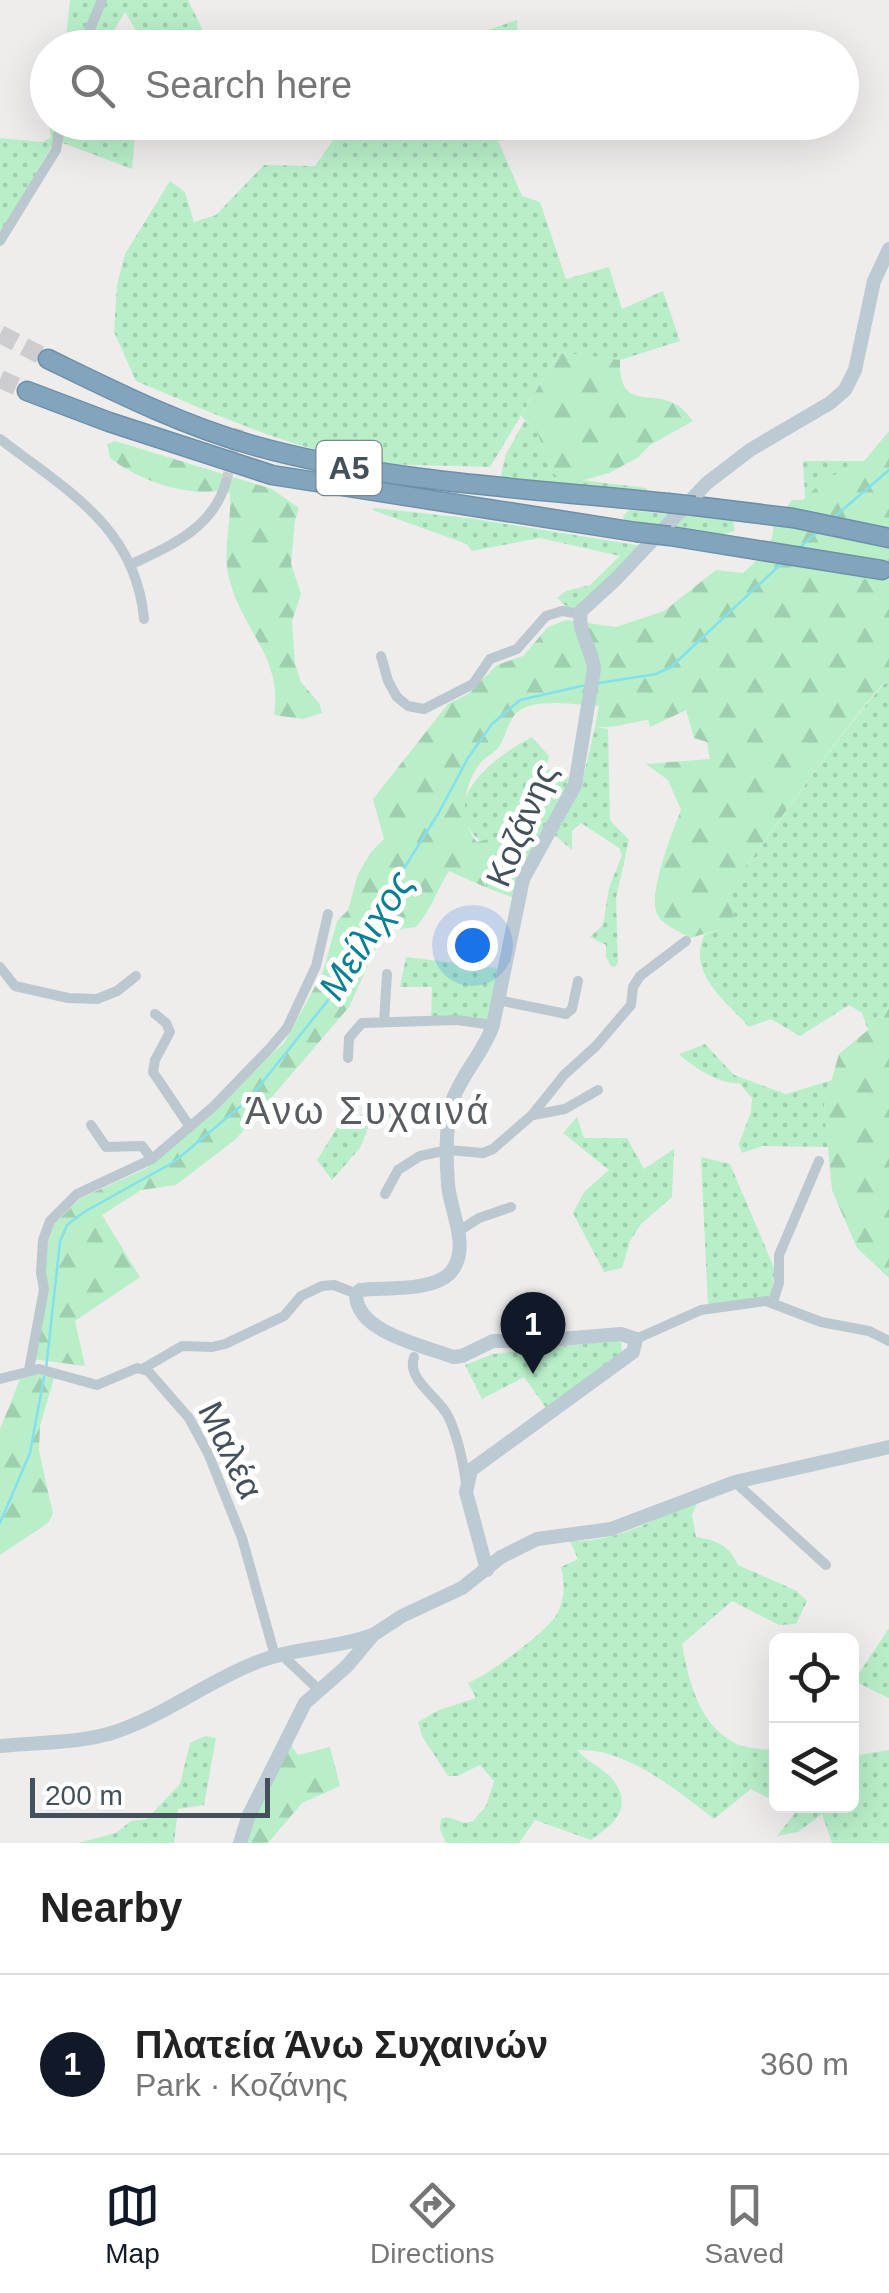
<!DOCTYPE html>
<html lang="en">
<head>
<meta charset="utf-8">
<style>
  :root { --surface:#fff; --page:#f6f6f6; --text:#222; --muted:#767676; --line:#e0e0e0; --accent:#111827 }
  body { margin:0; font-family:Arial,sans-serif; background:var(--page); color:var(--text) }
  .controls { position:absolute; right:30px; bottom:30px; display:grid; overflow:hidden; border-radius:15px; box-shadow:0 10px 40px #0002 }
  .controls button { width:90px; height:90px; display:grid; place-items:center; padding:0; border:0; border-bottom:2px solid var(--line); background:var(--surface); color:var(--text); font:50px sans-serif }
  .scale { position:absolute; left:30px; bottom:25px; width:240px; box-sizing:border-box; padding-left:10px; border:5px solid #44515a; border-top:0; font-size:28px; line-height:35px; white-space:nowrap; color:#44515a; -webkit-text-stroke:8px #fff; paint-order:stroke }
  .you { position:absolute; left:472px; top:945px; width:35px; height:35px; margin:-25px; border:8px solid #fff; border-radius:50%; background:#1a73e8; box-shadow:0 0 0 15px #1a73e833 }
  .badge { display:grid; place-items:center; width:65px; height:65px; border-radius:50%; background:var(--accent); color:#fff; font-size:32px; font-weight:700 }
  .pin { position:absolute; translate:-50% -82px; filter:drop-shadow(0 2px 5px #0008) }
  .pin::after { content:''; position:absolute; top:52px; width:35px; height:30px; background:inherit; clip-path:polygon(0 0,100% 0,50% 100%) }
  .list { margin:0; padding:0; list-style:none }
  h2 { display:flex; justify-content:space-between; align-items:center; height:130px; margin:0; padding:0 40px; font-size:42px }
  h2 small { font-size:32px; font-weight:400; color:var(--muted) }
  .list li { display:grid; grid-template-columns:65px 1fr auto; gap:30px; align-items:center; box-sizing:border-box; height:180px; padding:0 40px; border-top:2px solid var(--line) }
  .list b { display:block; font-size:38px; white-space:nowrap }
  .list p { margin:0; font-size:32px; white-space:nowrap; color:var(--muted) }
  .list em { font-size:32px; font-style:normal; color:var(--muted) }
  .icon { flex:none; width:55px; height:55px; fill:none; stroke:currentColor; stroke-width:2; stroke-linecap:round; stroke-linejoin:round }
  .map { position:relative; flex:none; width:889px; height:1843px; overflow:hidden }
  .search { position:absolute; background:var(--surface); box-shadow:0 10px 40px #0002; left:30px; right:30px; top:30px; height:110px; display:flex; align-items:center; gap:25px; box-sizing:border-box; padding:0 35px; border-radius:55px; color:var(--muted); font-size:38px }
  .sheet { height:310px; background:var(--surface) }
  nav { display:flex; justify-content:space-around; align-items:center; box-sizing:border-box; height:140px; border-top:2px solid var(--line); background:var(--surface); font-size:28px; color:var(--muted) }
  nav a { display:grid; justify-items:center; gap:5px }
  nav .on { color:var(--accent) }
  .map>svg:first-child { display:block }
</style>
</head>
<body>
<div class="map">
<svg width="889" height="1843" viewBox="0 0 889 1843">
  <defs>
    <pattern id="green-dots" width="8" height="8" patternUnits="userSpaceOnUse" patternTransform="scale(2.5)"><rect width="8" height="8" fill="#b8efc9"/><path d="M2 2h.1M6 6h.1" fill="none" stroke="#9fcfaf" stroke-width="1.8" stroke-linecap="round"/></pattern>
    <pattern id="forest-firs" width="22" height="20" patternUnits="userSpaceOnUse" patternTransform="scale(2.5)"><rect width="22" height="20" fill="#b8efc9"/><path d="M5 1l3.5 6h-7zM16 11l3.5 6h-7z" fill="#9fcfaf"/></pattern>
  </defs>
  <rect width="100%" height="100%" fill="#efecec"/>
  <g fill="url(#green-dots)">
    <path d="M70,0H188L211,47H146L125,12L104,47L65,48Z"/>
    <path d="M517,20L518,41L511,47H438Z"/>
    <path d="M474,122L495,134L522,196L540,202L566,279L609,267L622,309L663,291L680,341L620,360L559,352L490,467C450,465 407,467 367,461C286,448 211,412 136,381L114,332L117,285L125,254L170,181L185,192L194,222L216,215L264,165L315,166L345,123Z"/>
    <path d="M49,123H136L132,169L55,140L0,236V138L42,142L51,138Z"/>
    <path d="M525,420L536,429L552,472L558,477L646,488L649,493L500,480L506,454Z"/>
    <path d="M803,461H864L825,480L805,498Z"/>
    <path d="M375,508L475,519L642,546L578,609L568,608L557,598L566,591L590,585L620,556L540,538L472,551L467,544L372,510Z"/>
    <path d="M629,510L733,521L735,531L721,535L625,524L623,516Z"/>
    <path d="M889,682V1004L868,1030L862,1013L849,1005L800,1036L771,1019L749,1027C725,1000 686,973 705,934L733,925L729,888C782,821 827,748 884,684Z"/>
    <path d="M595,727L608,729L610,820L629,840L616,898L618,963L615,967L611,966L606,957V945L590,937L603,925L609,888L622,855L619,848L581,823L572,831V850L552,833L581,788Z"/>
    <path d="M532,737L549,756L546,768L574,780L514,898L485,887L498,852C424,815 485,761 532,737Z"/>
    <path d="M406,957L498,968L490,1019H431L432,987H400Z"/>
    <path d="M705,1044L734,1075L786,1094L832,1080L824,1106L828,1147L763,1146L742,1153L739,1144L751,1112L752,1098L739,1083C723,1086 691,1066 679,1054Z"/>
    <path d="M378,1101L403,1114H428L422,1120L397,1116L376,1119L368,1128L360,1148L332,1180L317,1160L349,1109L358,1117Z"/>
    <path d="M577,1117L584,1138H627L644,1169L674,1149L672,1197L641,1224L630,1241L622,1268L604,1272L573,1213L584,1192L609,1170L563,1133Z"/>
    <path d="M701,1157L730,1164L775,1270L771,1299L708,1305Z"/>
    <path d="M621,1340L622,1352L547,1409L524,1377L482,1399L465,1365L493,1354Z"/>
    <path d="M699,1499L692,1515L696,1537C716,1540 729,1545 738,1565L797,1591L807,1601L796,1624L779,1625L732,1601L682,1644C689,1682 699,1726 737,1744C748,1749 765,1749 776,1750V1802L751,1789L714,1819C676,1790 627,1748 577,1750C586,1761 605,1769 614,1781C634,1810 611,1826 591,1840L535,1820L519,1843H446L440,1829L441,1819L447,1817L465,1823L473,1821L486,1806L494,1781L480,1765L458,1776H448L422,1736L418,1722L439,1710L476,1698L468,1683C489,1674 546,1633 557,1614C565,1599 565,1583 561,1567L578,1559L570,1541C616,1543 658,1518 699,1499Z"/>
    <path d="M889,1628V1698L854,1681Z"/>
    <path d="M205,1736L216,1738L204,1805L178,1809L174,1843H77L116,1833L131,1821L147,1819L180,1784L190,1743Z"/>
    <path d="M889,1750V1843H832L822,1814L798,1832L777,1836L796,1812L784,1806H852V1756Z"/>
  </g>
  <g fill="url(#forest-firs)">
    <path d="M559,352L620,360C618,411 651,390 675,404C682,407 688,415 693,421L650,445L637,458L609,473L580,481L558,477L552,472L536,429L521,416Z"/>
    <path d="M889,431V682L883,684C827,748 782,820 729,888L734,925L690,938C681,932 662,925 657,914C648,892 672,833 681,810L668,780L646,764L710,759L707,742L694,738L686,710L650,727L648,720C630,722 613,729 595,727L599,706C577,705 550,700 529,706C507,712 509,733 498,748C493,754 485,757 480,763C463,786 458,821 477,842L492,838L498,852L485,887L449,871C437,890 431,910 416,927L384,931L349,1007L236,1139L176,1185L141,1190L102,1215L140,1277L75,1321L85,1366L32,1359L47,1244L54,1224L81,1198L147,1168L284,1043L323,972L337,921L348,910L358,874L371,852L384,839L373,799L448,704L468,694L497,665L523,656L548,627L566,620L616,627L664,611L716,570L743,573C757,561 775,545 773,526L792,500H803L824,480L864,461Z"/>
    <path d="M115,441L272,489L299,508L295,520L291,564L301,594L292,621L295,664L301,682L319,703L322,713L303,719L274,715C283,657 242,631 229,578C222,550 232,521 230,493C216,489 204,493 191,491C161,487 134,476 110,458L107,444Z"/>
    <path d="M889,1004V1278L857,1248L832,1190L824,1106L839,1054L868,1030Z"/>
    <path d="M38,1374L54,1378L40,1426L39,1451L53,1514L48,1523L0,1555V1429L20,1379Z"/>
    <path d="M289,1742L298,1755L330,1747L340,1786L302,1803L268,1843H243Z"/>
  </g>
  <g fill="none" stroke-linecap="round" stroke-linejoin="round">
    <g stroke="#83e0ee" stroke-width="2.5">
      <path d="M833,518L889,470"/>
      <path d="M799,548L820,530"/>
      <path d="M599,683L656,674L671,667L782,563"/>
      <path d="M46,1369L60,1242L67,1225L84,1212L174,1162L249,1099L337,989L376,913L438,814L468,758L492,724L520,700L586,685"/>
      <path d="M0,1523L30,1453L44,1377"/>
    </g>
    <path stroke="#cdcdcf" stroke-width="10" stroke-dasharray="10 5" stroke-linecap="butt" d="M226,482L239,429"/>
    <g stroke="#cdcdcf" stroke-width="18" stroke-dasharray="18 9" stroke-linecap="butt">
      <path d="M0,334L48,359"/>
      <path d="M0,379L27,391"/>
    </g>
    <defs>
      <g id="highway">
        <path d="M48,359C114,391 181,425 252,445C388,483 528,488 668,503"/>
        <path d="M27,391L109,422L272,475L636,532"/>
        <path d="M695,506L793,518L889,538"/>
        <path d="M670,536L882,570"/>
      </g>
    </defs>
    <use href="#highway" stroke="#6d8fa9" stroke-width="21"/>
    <g stroke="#bcc8cf" stroke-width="10">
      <path d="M82,48L102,0"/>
      <path d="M0,241L56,150L61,122"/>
      <path d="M0,439C67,490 136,528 144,619"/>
      <path d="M132,564C172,545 213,528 226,482"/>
      <path d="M381,656L388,681L397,697L408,706L424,709L473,684L490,659L517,649L546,616L562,611L580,614"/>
      <path d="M0,967L15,986L68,998L97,999L117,991L136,976"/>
      <path d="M498,1000L566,1014L572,1009L578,981"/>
      <path d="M155,1014L166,1023L170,1032L155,1060L153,1072L190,1127"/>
      <path d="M384,1022L387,974"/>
      <path d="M348,1058L349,1038L362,1023L457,1020L493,1025"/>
      <path d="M533,1115L565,1109L598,1090"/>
      <path d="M91,1125L106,1147L142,1146L152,1159"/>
      <path d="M385,1194L398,1170L420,1156L448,1150L483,1153L493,1149L532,1115L564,1075L596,1046L631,1005L633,987L640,976L686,941"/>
      <path d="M459,1231L479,1218L511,1207"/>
      <path d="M773,1302L779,1283V1255L819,1161"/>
      <path d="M636,1339L701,1310L766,1301L821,1322L869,1331L889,1341"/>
      <path d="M414,1357C406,1381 440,1397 449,1418C458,1438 463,1461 466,1483"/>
      <path d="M144,1368L182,1346L212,1347L225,1344L284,1316L301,1296L322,1286L334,1285L357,1294"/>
      <path d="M29,1370L44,1289L41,1273L43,1240L50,1221L77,1194L152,1159L214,1106L271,1047L287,1028L316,966L328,914"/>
      <path d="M0,1379L39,1369L97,1385L137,1368L148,1371L189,1418L208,1453L242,1538L275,1656"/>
      <path d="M735,1482L826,1565"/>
      <path d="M281,1654L318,1689"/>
    </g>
    <g stroke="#bccad4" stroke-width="14">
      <path d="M487,1570L466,1492L471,1470L633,1352L636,1339L621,1334L536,1341H493L462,1356L453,1357C425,1346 357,1333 356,1295L360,1290C384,1287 432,1292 450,1273C472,1249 450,1212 448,1184C446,1158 445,1124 453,1099C463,1072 484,1052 493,1025L523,879L575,785L594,669C592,648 577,632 581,611L615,580L707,483L750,450L830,403L845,390L855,370L874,281L889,249"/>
      <path d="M0,1746C38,1742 77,1744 115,1732C166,1715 209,1680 260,1661C296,1647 336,1649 372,1635"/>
      <path d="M240,1843L249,1815L305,1703L347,1666L373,1635L402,1616L462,1588L501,1557L537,1539L611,1529L735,1482L889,1447"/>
    </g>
    <use href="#highway" stroke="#82a4bd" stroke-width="18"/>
    <defs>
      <g id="highway-bridge">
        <path d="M668,503L695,506"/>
        <path d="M636,532L670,536"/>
      </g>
    </defs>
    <use href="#highway-bridge" stroke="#6d8fa9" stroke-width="21" stroke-linecap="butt"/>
    <use href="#highway-bridge" stroke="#82a4bd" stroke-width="18"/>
  </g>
  <g text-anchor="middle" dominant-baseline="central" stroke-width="10" stroke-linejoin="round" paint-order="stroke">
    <rect fill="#fff" stroke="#7c858c" stroke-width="2.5" x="316.5" y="441" width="65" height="54" rx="8"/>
    <g font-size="32" font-weight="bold" fill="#44515a">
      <text x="349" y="468">Α5</text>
    </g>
    <g font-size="35" fill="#44515a" stroke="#fff">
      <text transform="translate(521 825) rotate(-67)">Κοζάνης</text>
      <text transform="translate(231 1450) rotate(64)">Μαλέα</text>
    </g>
    <g font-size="38" font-style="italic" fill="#098093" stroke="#fff">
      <text transform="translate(366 935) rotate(-58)">Μείλιχος</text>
    </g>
    <g font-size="38" letter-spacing="2.5" fill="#595d62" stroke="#fff">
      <text x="368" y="1111">Άνω Συχαινά</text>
    </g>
  </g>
</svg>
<div class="controls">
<button><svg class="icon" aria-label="locate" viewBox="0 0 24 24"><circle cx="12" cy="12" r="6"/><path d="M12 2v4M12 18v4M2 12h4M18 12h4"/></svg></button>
<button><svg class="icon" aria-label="layers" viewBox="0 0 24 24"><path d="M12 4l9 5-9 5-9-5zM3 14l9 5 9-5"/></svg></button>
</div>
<div class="scale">200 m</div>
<div class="you"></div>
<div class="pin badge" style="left:533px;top:1374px">1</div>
<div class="search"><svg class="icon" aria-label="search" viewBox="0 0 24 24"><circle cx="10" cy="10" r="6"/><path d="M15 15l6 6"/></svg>Search here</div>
</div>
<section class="sheet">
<h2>Nearby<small></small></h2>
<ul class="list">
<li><span class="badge">1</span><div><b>Πλατεία Άνω Συχαινών</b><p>Park · Κοζάνης</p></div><em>360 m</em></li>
</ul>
</section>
<nav>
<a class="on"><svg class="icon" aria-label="map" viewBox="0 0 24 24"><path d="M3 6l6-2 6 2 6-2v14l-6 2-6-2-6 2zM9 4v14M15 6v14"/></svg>Map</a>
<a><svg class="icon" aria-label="directions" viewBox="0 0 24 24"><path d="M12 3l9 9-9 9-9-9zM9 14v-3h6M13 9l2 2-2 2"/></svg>Directions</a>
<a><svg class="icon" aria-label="saved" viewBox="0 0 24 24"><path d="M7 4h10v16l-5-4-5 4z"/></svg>Saved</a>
</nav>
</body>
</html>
